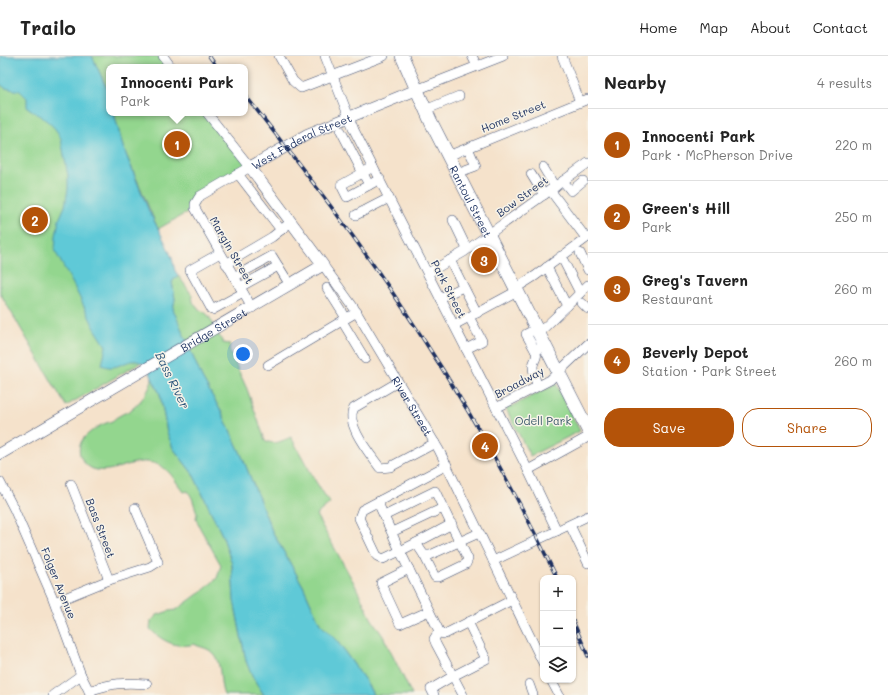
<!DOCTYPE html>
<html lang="en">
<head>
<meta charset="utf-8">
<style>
  :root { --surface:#fff; --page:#f2f2f2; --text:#222; --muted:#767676; --line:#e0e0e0; --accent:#b45309 }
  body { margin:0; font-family:Mali,sans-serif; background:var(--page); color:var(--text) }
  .controls { position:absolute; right:12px; bottom:12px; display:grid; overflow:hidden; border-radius:8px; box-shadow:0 1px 3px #0004 }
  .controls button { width:36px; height:36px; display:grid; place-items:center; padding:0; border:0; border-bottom:1px solid var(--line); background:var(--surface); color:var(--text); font:20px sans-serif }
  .you { position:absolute; left:243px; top:298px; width:14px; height:14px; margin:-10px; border:3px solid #fff; border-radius:50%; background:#1a73e8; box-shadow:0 0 0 6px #1a73e833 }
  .badge { display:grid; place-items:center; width:26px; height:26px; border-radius:50%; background:var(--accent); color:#fff; font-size:13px; font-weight:700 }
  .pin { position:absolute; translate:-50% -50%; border:2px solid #fff; box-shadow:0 1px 4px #0006 }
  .popup { position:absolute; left:106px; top:8px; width:142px; height:52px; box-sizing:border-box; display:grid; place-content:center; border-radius:8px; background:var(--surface); filter:drop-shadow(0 1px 3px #0005); font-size:13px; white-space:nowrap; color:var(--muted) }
  .popup b { font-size:15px; color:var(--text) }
  .popup::after { content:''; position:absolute; left:50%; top:100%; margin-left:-8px; border:8px solid transparent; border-top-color:var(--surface) }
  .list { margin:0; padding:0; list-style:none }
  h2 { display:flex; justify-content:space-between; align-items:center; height:52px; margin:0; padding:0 16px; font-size:17px }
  h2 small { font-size:13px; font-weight:400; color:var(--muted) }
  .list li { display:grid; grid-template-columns:26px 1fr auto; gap:12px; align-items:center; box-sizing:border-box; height:72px; padding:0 16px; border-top:1px solid var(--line) }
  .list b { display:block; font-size:15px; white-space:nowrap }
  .list p { margin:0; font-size:13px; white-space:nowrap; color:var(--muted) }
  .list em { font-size:13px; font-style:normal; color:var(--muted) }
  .actions { display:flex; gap:8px; padding:12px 16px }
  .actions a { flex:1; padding:9px 0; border:1px solid var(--accent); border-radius:16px; text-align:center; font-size:14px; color:var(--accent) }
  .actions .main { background:var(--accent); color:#fff }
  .icon { flex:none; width:22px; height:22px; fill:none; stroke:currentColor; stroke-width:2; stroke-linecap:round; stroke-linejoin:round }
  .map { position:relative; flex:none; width:588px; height:639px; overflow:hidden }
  header { display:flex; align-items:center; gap:24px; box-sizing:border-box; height:56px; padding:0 20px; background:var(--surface); border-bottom:1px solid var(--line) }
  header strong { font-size:19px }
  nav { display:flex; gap:22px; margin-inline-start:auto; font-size:14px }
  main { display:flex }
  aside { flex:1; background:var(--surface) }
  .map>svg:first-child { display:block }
</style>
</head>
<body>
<header>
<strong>Trailo</strong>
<nav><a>Home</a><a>Map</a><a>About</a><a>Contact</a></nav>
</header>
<main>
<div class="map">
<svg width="588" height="639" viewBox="0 0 588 639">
  <rect width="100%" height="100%" fill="#f7f3e8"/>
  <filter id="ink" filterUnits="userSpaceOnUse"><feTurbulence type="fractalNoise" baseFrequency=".025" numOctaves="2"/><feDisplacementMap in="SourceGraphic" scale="8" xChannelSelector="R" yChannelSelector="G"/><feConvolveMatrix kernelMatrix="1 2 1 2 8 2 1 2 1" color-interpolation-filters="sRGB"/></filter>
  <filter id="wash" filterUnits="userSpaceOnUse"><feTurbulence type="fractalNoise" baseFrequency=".012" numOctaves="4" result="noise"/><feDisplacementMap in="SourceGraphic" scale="16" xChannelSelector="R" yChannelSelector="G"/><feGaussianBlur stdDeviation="0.9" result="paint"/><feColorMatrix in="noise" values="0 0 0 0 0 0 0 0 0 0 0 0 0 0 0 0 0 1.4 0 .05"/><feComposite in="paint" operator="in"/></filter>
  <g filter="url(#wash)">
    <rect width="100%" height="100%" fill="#f5e2cb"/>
    <g fill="#93d68e" stroke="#578276">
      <path d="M92,0H163L171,11H109V37Z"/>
      <path d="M0,24L18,27L65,77L145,304L66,350L0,237Z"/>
      <path d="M114,57H207L250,111L200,140L195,152L158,173L123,91Z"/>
      <path d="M178,219L192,239L193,246L197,252L207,258L210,262L223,287L230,288L229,292L230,296L247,333L265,384C273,390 282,385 291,381L316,426L330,447L316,459L354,527L371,562L383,580L412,639H373L367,627L337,585L320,568L303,530L272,475L241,398L222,357L202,322L179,268L173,253L175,243L172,226Z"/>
      <path d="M152,322L160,338L167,376L173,392L193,418L223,481L232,508L234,544L246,605L252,620L264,639H224C218,625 224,604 209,594C204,591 199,591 194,588C177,593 162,585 150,573L151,565L157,559L169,555L176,554L205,533L217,522L221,509L200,472L196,463L197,457L192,442L188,435L184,436C172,422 169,409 148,406C130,404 111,419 93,413C81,408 75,394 83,383C87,378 93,374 98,371C102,368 107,367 112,365C114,364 116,361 119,360C123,357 129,356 132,353C140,347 152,332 152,322Z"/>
      <path d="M556,328L580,375L530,400L506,353Z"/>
    </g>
    <path fill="#5ec9d7" stroke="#3c7c9a" d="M0,0H92L109,37V57H114L123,91L149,155L166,188L172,202L175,215L178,219L172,226L175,243L173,253L202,322L222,357L241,398L272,475L303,530L320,568L337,585L367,627L373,639H264L252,620L246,605L234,544L232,508L223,481L193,418L173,392L167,376L160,338L152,322C151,318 149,314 146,311C131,294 120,318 102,309L106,290L94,271L73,228L55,195L56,180L59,164L65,150L68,133V120L61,83C55,67 40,61 27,51V42L20,35L5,32L0,28Z"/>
  </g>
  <g filter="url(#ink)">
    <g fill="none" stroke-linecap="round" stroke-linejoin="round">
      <defs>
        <g id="minor">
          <path d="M163,0L171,11"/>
          <path d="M279,0L293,25L301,32L384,0"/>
          <path d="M325,0L354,74L528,414L557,475"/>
          <path d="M472,0L477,10"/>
          <path d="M562,0L580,46"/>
          <path d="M416,34L503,0"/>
          <path d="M425,54L459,40"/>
          <path d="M207,57L250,111L200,140L195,148V152L252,252"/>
          <path d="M341,75L369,129"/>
          <path d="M448,100L588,43"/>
          <path d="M373,111L341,129L347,141L380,123"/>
          <path d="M543,111L555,131"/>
          <path d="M457,117L476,110L468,92"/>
          <path d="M238,118L281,174"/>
          <path d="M531,118L544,139"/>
          <path d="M563,125L571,135L583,125"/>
          <path d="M550,134L586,182"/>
          <path d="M356,159L389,142"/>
          <path d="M453,164L467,193"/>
          <path d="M220,197L190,214L212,254L243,237"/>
          <path d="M580,197L588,214"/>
          <path d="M561,200L580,237"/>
          <path d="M450,204L477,257"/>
          <path d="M226,208L272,181L291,166"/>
          <path id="s1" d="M323,209L354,252L439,394L543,607"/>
          <path d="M428,217L464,196L588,107"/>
          <path d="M234,221L272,200L290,229"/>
          <path d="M240,231L278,210"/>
          <path d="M327,232L346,262"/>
          <path d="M516,232L535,220L588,181"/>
          <path d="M440,242L463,231"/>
          <path d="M582,247L588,253"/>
          <path d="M567,250L588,229"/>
          <path d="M342,265L365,303"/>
          <path d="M454,269L517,235"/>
          <path d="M536,273L526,278L535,294L544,289"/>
          <path d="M538,276L545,271L567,250L547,211"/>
          <path d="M466,293L482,285L469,261"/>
          <path d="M535,294C539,301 534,303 533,310C533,317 536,324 537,330"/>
          <path d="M268,309L357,256"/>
          <path d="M398,326L354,352C344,368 371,399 380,412L390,411L435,387"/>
          <path d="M496,352L550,324L588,288"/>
          <path d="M447,409L381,444L379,449L400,495L416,487L424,499H430L479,477"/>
          <path d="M528,414L588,381"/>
          <path d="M0,426L14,453L52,540L81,619L91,639"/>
          <path d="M71,428L109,524"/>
          <path d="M381,444L362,454L359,462L377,500L383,503L400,495L440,577L445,578L512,544"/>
          <path d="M384,460L435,435L468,503L466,508L439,521H435L424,499"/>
          <path d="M570,469L588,507"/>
          <path d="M392,476L443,452"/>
          <path d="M416,487L452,468"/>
          <path d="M493,505L588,460"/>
          <path d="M409,513L381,527L400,568L429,555"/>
          <path d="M55,546L109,524L150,511L158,506L135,452"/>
          <path d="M439,575L434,583L436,588L453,620L486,603L468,566"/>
          <path d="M551,624L559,639"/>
          <path d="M529,628L533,639"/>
          <path d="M89,635C112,627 124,626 147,628"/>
          <path d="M53,639L81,619"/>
          <path d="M434,639L431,633L453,620L463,639"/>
        </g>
        <g id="major">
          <path id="s2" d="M0,398L323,209L250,111L308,78L416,34"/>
        </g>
        <g id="highway">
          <path id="s3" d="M402,0L431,66L588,374"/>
        </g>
      </defs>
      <use href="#minor" stroke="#3c4a6e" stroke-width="10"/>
      <use href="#major" stroke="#3c4a6e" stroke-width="12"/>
      <use href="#highway" stroke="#3c4a6e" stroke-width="14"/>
      <use href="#minor" stroke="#fff" stroke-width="9"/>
      <use href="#major" stroke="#fff" stroke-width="11"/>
      <use href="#highway" stroke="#fff" stroke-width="13"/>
      <defs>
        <g id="rail">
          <path d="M209,0L217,11"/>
          <path d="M245,39C305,115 365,193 418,275C470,354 516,437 557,522"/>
          <path d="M573,565L588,600"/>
        </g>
      </defs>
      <use href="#rail" stroke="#1b2f5e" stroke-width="3.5"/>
      <use href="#rail" stroke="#f7f3e8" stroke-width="2" stroke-dasharray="6" stroke-linecap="butt"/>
    </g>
  </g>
  <g text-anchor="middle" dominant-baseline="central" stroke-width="3" stroke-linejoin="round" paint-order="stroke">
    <g font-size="11" fill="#1b2f5e" stroke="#f7f3e8">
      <text transform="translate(513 60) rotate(-22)">Home Street</text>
      <text stroke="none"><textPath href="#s2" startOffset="554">West Federal Street</textPath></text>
      <text transform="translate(522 140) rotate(-36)">Bow Street</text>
      <text stroke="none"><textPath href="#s3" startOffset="161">Rantoul Street</textPath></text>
      <text transform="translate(232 194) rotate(60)">Margin Street</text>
      <text transform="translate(449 233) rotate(63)">Park Street</text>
      <text stroke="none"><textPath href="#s2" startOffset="247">Bridge Street</textPath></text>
      <text transform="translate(519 326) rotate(-28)">Broadway</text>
      <text stroke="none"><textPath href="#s1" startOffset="167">River Street</textPath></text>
      <text transform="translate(101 472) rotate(69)">Bass Street</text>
      <text transform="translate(59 527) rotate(68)">Folger Avenue</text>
    </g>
    <g font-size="11" fill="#39596a" stroke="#f7f3e8">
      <text x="543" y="364">Odell Park</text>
    </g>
    <g font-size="12" font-style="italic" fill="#2c567c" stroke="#f7f3e8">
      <text transform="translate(173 324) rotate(64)">Bass River</text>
    </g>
  </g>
</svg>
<div class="controls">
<button>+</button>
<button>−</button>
<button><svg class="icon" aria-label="layers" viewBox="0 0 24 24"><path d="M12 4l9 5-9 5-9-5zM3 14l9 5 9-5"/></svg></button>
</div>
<div class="you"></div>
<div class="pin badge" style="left:177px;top:88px">1</div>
<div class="popup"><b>Innocenti Park</b>Park</div>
<div class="pin badge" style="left:35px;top:164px">2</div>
<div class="pin badge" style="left:484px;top:204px">3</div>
<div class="pin badge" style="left:485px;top:390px">4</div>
</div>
<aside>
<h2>Nearby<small>4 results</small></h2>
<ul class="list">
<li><span class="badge">1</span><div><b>Innocenti Park</b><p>Park · McPherson Drive</p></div><em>220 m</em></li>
<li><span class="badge">2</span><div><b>Green's Hill</b><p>Park</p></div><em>250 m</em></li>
<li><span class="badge">3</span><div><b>Greg's Tavern</b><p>Restaurant</p></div><em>260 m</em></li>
<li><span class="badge">4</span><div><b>Beverly Depot</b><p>Station · Park Street</p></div><em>260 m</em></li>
</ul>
<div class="actions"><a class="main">Save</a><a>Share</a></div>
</aside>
</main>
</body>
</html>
